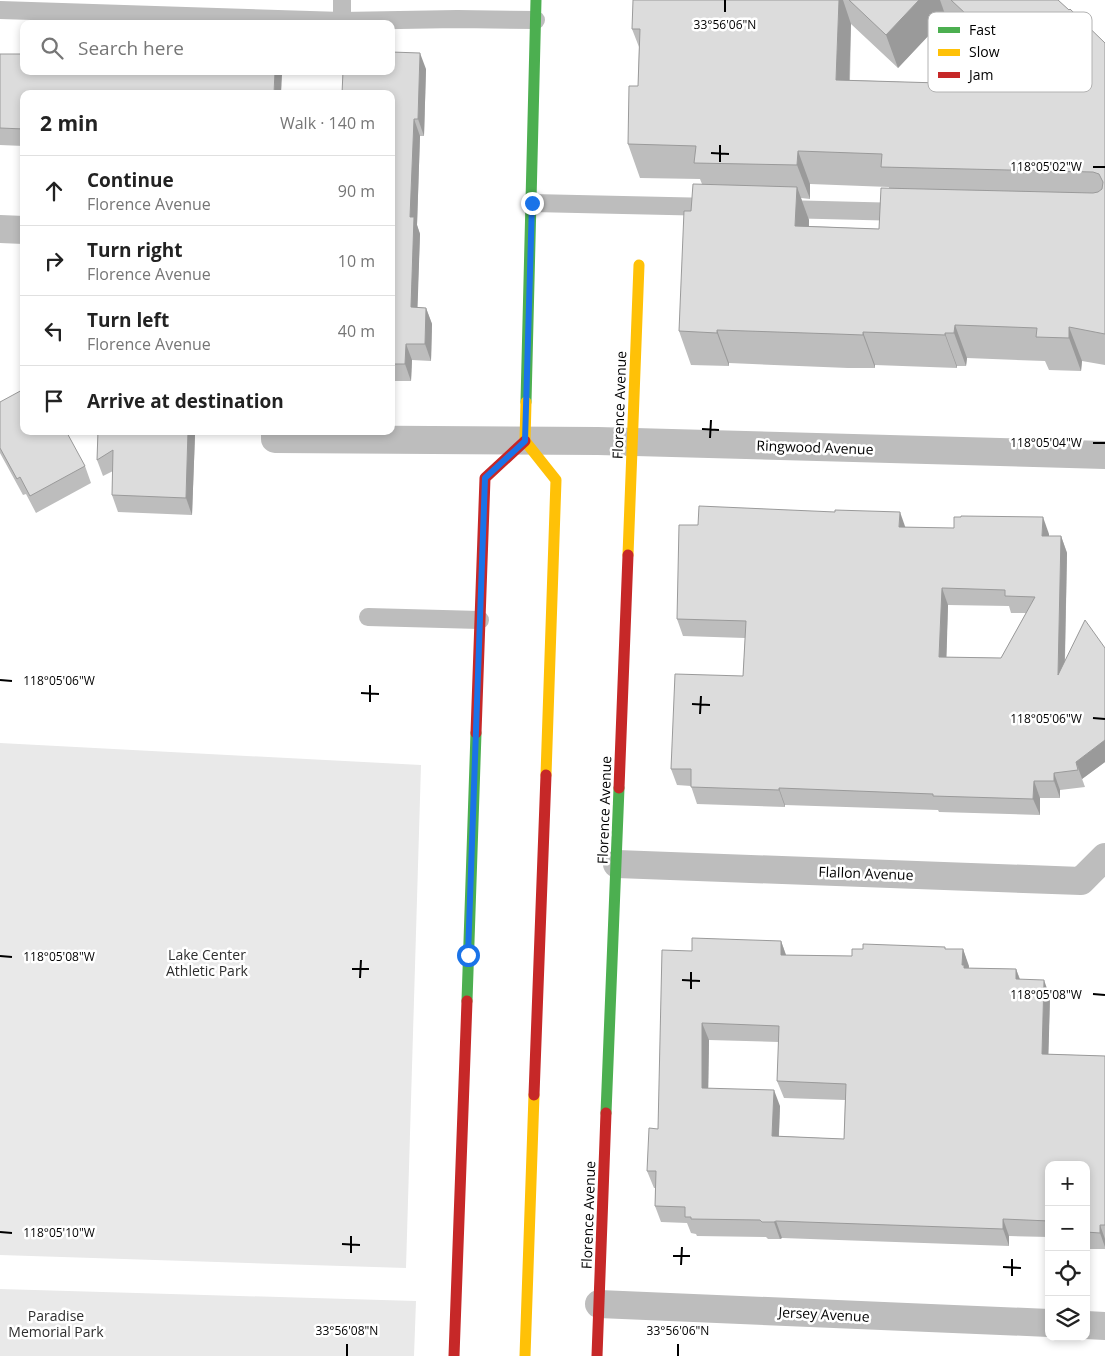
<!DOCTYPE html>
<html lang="en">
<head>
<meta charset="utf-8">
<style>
  :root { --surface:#fff; --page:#f2f2f2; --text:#222; --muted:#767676; --line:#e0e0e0 }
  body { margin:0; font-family:"Open Sans",sans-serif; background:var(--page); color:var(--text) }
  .controls { position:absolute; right:15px; bottom:15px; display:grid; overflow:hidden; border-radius:10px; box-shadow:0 2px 8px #0003 }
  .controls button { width:45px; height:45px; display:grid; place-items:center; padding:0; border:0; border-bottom:1px solid var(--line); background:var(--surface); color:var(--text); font:25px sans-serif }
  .stop { position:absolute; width:15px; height:15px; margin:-11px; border:4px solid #1a73e8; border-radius:50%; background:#fff }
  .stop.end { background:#1a73e8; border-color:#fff; box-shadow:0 1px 5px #0008 }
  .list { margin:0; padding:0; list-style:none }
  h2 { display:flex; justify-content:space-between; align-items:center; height:65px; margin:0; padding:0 20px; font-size:21px }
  h2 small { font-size:16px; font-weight:400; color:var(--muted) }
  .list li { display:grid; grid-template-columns:32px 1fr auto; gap:15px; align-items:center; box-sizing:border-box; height:70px; padding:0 20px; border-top:1px solid var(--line) }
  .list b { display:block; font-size:19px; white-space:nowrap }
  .list p { margin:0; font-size:16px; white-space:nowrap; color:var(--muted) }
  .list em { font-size:16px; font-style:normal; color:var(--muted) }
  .icon { flex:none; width:28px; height:28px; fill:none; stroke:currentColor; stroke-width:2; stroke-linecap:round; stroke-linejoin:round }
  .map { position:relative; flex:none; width:1105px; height:1356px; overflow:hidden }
  .search { position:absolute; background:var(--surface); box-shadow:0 2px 8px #0003; left:20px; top:20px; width:375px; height:55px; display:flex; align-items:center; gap:12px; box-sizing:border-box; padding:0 18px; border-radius:10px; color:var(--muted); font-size:19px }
  .panel { position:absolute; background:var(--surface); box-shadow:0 2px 8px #0003; left:20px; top:90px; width:375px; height:345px; border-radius:10px }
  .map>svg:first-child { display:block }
</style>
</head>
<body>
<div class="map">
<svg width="1105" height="1356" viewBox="0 0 1105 1356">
  <rect width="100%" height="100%" fill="#fff"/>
  <g fill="#e9e9e9">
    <path d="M0,743L421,765L406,1268L0,1255Z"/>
    <path d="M0,1289L416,1301L414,1356H0Z"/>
  </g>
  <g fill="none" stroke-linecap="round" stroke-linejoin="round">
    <g stroke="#bdbdbd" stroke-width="18">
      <path d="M0,10L342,21L457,19L536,20"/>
      <path d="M342,21V0"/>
      <path d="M532,203L714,207"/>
      <path d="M782,209L904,212"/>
      <path d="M368,617L480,620"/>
    </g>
    <g stroke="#bdbdbd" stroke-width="28">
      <path d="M0,229L24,230"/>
      <path d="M275,431V439L598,441L1105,455"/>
      <path d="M617,864L1081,881L1105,857"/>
      <path d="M599,1304L1049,1323"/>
      <path d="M1086,1325L1105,1326"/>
    </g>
    <g stroke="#4caf50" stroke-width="11">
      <path d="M526,402L536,0"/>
      <path d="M467,1001L476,733"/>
      <path d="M606,1113L619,788"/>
    </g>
    <g stroke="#ffc107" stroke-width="11">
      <path d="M526,402L525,441L556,480L546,775"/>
      <path d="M628,555L639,265"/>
      <path d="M525,1356L534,1095"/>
    </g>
    <g stroke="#c62828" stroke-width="11">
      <path d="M476,733L485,478L525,441"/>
      <path d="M619,788L628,555"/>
      <path d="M534,1095L546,775"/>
      <path d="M454,1356L467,1001"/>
      <path d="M597,1356L606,1113"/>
    </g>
  </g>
  <g fill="#bdbdbd" fill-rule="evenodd">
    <path d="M839,0H1058L1105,43V365L1082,361L1081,371L1049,370L1045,361L967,358L966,366H957V368L875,365V368H848L729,363V366L691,365L679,331L691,211L702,184L700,179L640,178L628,144L638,86L639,47L632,29ZM946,17L1018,86L850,80L851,24L898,68ZM810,184L889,187V189L879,229L809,226V220L801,198L810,199Z"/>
    <path d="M0,54L24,71H281L282,75L24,94V146L0,145Z"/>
    <path d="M426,69L424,136H420L417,225L420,234L417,307L426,308L432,324L431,361L412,360L411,381H391V94Z"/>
    <path d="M0,402L85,466L91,483L36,513L26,494L23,495L0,453Z"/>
    <path d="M98,431H197V435H195L192,515L118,512L112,495L113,471L103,476L97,460Z"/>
    <path d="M698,525L905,527L1049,534V536H1061L1067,553L1065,661L1105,648V762L1082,779L1085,787L1060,790V798H1040V815L939,812L938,810L785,805V807L697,804L691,786L677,785L671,769L743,676L745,638L683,636L677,619ZM948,605L1009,606L1011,613H1026L1001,658L946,657Z"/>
    <path d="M781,941L786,955L852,956L863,949H963L969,968L1016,969L1020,979L1050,997L1048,1054L1105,1056V1249H1086V1165H1049V1237L1009,1236V1246L782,1238L780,1239H768L766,1237L697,1236L696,1234L691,1233L687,1223L661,1222L655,1206V1188H654L647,1171L658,1129L692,951ZM709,1040L779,1042L777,1081L784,1098L845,1100L844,1139L779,1136L780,1106L708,1088Z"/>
  </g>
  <g fill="#9a9a9a">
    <path d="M839,0H843L851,24L848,113L836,80Z"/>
    <path d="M919,0H940L946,17L898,68L886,35Z"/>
    <path d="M420,53L426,69L424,136L418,119Z"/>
    <path d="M275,71H281L282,75L281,94H274Z"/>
    <path d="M414,119L420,136L417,225L420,234L417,324L411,307L410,217Z"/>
    <path d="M798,151L810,184V199L797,165Z"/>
    <path d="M797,187L809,220L808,259L795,226Z"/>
    <path d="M426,308L432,324L431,361L425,344Z"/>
    <path d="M955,325L967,358L966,366L954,333Z"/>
    <path d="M1069,327L1082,361L1081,371L1069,338Z"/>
    <path d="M717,330L729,363V366L717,333Z"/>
    <path d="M863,332L875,365V368L863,335Z"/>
    <path d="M945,333L957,366V368L945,335Z"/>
    <path d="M406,344L412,360L411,381L405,364Z"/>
    <path d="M188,431H194L195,435L192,515L186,498Z"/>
    <path d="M900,512L906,529L899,527Z"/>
    <path d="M1043,517L1049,534L1048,553L1042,536Z"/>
    <path d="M1061,536L1067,553L1064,692L1058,675Z"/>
    <path d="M942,588L948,605L946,674L939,657Z"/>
    <path d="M1105,740V762L1082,779L1085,787L1076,762Z"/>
    <path d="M1054,773L1060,790V798L1054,781Z"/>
    <path d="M1034,781L1040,798V815L1033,799Z"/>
    <path d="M779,788L785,805V807L779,790Z"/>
    <path d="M781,941L787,958L781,955Z"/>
    <path d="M963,949L969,966L968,976L962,965Z"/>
    <path d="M1016,969L1022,986L1016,979Z"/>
    <path d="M1044,980L1050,997L1048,1071L1042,1054Z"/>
    <path d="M702,1023L709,1040L708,1105L702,1088Z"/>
    <path d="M774,1090L780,1106L778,1153L772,1136Z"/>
    <path d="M1003,1219L1009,1236V1246L1003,1229Z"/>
    <path d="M776,1221L782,1238L780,1239L774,1222Z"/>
    <path d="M1100,1225L1105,1239V1247L1100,1233Z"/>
  </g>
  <g fill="#dcdcdc" stroke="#9a9a9a" fill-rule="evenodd">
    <path d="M633,0H839L836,80L1043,86L951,0H1058L1069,10L1070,9L1105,43V334L1069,327V338L1036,337L1037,328L955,325L954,333H945V335L863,332V335L836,334L717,330V333L679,331L684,211H691L693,184L797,187L795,226L879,229L881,188L1093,193L1098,192L1102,189L1103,182L1099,174L1093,172L881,167L882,154L798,151L797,165L694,163L696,146L628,144L629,86H638L640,29H632Z"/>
    <path d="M849,0H919L886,35Z"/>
    <path d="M391,52L420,53L418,119H414L410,217H414L411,307L426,308L425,344H406L405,364H391V94H342L343,71H391Z"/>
    <path d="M0,54H24V71H275L274,94H24V129L0,128Z"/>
    <path d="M24,329V353H23Z"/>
    <path d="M24,389V431H66L85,466L30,496L20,477L17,479L0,448V402Z"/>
    <path d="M98,431H188L186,498L112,495L113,450L97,460Z"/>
    <path d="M699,506L835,512V510L900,512L899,527L954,528V517H961V516L1043,517L1042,536H1061L1058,675L1085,620L1105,648V740L1076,762L1078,770L1054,773V781H1034L1033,799L933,796V794L779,788V790L691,787V769H671L675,674L743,676L746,621L677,619L679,525H698ZM942,588L1005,590V596L1035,597L1001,658L939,657Z"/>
    <path d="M692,938L781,941V955L852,956V949H863V944L945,947V949H963L962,965H964V968L1016,969V979L1044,980L1042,1054L1105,1056V1225H1100V1233L1086,1232V1165H1049V1221L1003,1219V1229L776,1221L774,1222H762L760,1220L691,1219V1217H685V1207L655,1206L656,1171H647L649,1128L658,1129L662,950L692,951ZM702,1023L779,1026L777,1081L846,1084L844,1139L772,1136L774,1090L702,1088Z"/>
  </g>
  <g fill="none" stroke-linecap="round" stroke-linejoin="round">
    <path stroke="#1a73e8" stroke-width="6" d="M468,955L485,478L525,441L532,203"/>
  </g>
  <path fill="none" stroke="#000" stroke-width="2" d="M725,12V0M711,153L729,154M720,162V145M1093,167H1105M702,429L719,430M710,438L711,420M1093,443H1105M0,680L12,681M361,693L379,694M370,702V685M692,704L710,705M700,714L701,696M1093,718L1105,719M0,956L12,957M352,969H369M360,978L361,960M682,980L700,981M691,989V972M1093,994L1105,995M0,1232L12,1233M342,1244L360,1245M351,1253V1236M673,1256H690M681,1265L682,1247M1003,1267L1021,1268M1012,1276V1259M347,1356V1344M678,1356V1344"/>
  <g text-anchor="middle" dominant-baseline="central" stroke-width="5" stroke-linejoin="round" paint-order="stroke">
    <g font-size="14" fill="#000" stroke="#fff">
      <text transform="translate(619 405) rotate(-88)">Florence Avenue</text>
      <text transform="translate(815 447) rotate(2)">Ringwood Avenue</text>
      <text transform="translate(604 810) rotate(-88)">Florence Avenue</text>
      <text transform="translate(866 873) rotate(2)">Flallon Avenue</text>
      <text transform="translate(588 1215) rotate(-88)">Florence Avenue</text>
      <text transform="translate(824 1314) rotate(3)">Jersey Avenue</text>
    </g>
    <g font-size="14" fill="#2e2e2e" stroke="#fff">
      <text x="207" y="954">Lake Center<tspan x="207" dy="16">Athletic Park</tspan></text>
      <text x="56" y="1315">Paradise<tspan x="56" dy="16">Memorial Park</tspan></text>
    </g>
  </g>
  <rect x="928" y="12" width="164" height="80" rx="8" fill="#fff" stroke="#b2b2b2" stroke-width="1"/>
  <rect x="938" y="27" width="22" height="6" fill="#4caf50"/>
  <rect x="938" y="49" width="22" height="7" fill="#ffc107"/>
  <rect x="938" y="72" width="22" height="6" fill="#c62828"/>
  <g font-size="14" fill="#000">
    <text x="969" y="35">Fast</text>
    <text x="969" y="57">Slow</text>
    <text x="969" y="80">Jam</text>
  </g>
  <g font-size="12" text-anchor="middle" fill="#000" stroke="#fff" stroke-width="5" stroke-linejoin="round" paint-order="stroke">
    <text x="725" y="29">33°56'06"N</text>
    <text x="1046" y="171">118°05'02"W</text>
    <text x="1046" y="447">118°05'04"W</text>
    <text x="59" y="685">118°05'06"W</text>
    <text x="1046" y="723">118°05'06"W</text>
    <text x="59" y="961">118°05'08"W</text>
    <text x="1046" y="999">118°05'08"W</text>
    <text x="59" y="1237">118°05'10"W</text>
    <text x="347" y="1335">33°56'08"N</text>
    <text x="678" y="1335">33°56'06"N</text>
  </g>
</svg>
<div class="controls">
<button>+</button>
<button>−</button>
<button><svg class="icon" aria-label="locate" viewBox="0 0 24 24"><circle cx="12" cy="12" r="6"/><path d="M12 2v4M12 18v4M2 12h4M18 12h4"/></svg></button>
<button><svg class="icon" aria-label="layers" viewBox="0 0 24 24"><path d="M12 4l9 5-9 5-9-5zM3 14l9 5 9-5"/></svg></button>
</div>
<div class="stop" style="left:468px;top:955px"></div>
<div class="stop end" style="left:532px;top:203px"></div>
<div class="search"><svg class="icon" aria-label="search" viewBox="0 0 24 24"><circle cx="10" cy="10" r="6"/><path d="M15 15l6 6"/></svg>Search here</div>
<section class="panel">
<h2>2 min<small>Walk · 140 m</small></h2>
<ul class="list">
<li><svg class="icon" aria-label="ahead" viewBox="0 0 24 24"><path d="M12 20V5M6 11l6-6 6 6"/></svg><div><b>Continue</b><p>Florence Avenue</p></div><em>90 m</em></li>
<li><svg class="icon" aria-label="right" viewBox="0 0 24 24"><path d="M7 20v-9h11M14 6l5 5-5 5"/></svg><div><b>Turn right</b><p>Florence Avenue</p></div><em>10 m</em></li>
<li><svg class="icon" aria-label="left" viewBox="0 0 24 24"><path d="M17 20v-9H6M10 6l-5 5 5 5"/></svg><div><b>Turn left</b><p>Florence Avenue</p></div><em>40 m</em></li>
<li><svg class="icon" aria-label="arrive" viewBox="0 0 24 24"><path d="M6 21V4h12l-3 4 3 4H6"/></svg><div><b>Arrive at destination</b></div></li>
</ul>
</section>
</div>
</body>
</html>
